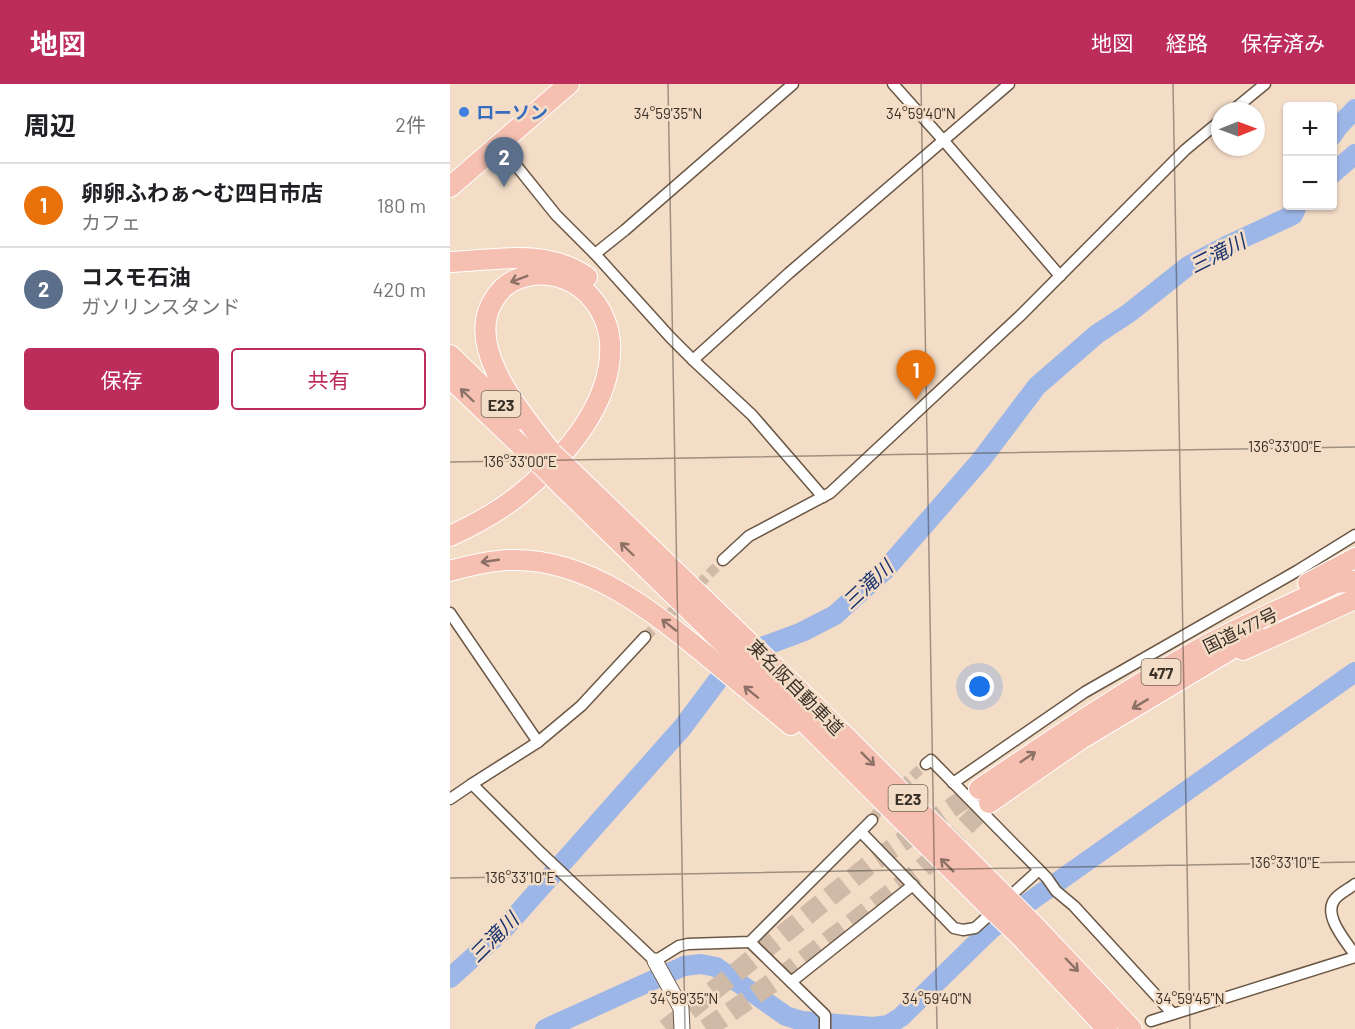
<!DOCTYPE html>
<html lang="ja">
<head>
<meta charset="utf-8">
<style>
  :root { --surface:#fff; --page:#f2f2f2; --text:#202124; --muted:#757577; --line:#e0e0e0; --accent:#bc2d5b }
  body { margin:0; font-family:Barlow,"Noto Sans JP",sans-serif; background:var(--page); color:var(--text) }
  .controls { position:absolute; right:18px; top:18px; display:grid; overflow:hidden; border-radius:6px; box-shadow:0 2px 4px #0004 }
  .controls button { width:54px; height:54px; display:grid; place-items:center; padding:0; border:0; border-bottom:2px solid var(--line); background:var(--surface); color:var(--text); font:30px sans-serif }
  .compass { position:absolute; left:761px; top:18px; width:54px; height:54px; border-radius:50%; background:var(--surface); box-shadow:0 2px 4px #0004; rotate:89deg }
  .you { position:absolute; left:530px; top:603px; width:21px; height:21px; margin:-15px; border:4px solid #fff; border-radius:50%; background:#1a73e8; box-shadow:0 0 0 9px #1a73e833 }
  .badge { display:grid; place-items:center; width:39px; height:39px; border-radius:50%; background:var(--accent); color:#fff; font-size:20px; font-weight:700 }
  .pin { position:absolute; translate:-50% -50px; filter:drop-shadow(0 2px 3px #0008) }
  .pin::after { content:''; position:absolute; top:32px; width:21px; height:18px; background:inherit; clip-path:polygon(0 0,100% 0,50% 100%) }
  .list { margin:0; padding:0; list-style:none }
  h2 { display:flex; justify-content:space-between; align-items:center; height:78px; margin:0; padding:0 24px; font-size:26px }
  h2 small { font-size:20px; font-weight:400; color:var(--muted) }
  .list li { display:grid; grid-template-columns:39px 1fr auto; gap:18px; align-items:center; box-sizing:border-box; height:84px; padding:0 24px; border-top:2px solid var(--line) }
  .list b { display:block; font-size:22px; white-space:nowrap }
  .list p { margin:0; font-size:20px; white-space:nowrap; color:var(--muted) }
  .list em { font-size:20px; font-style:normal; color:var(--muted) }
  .actions { display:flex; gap:12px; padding:18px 24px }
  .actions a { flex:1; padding:14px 0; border:2px solid var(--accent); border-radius:6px; text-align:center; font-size:21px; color:var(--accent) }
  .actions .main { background:var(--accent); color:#fff }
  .map { position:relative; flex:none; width:905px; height:945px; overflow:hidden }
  header { display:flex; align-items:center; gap:36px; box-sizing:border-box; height:84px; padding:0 30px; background:var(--accent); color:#fff }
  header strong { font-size:28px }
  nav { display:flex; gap:33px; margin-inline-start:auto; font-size:21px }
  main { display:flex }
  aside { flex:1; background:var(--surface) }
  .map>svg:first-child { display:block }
</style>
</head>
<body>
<header>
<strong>地図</strong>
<nav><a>地図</a><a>経路</a><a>保存済み</a></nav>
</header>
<main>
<aside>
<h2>周辺<small>2件</small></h2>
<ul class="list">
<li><span class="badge" style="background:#e8710a">1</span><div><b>卵卵ふわぁ～む四日市店</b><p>カフェ</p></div><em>180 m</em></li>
<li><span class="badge" style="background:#5c6f8a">2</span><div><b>コスモ石油</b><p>ガソリンスタンド</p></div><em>420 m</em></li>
</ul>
<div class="actions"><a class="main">保存</a><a>共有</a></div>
</aside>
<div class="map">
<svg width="905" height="945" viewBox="0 0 905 945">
  <rect width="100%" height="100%" fill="#f4ddc7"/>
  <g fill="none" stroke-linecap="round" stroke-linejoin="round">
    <g stroke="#9cb6e7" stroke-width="20">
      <path d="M882,52L888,43L905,25"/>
      <path d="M882,90L905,70"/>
      <path d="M0,894L52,847L232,644L271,592L301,567L352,548L385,531L436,485L531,376L587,302L647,250L679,229L738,182L778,161L843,131L847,122"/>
      <path d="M95,945L234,882L251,880L266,883L336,932L352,937L423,943L438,941L451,933L541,845L905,588"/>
    </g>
    <g stroke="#cebaa7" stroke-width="10" stroke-dasharray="10 5" stroke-linecap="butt">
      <path d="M195,553L231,519L273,476"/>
      <path d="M422,736L435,717L476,680"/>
    </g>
    <g stroke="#cebaa7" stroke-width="20" stroke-dasharray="20 10" stroke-linecap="butt">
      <path d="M216,945L424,777L529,705"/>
      <path d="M256,945L342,885L470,787L539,719"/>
    </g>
    <defs>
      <g id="street">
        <path d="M443,0L494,57L610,192"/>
        <path d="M782,27L815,0"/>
        <path d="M49,60L106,131L145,170L220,253L243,276L302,331L373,413"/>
        <path d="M145,170L175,146L343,0"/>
        <path d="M243,276L339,189L559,0"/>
        <path d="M273,476L299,452L380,409L572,230L735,66L770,37"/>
        <path d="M0,529L88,658"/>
        <path d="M476,680L481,676L597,794L606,807L624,822L723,930"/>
        <path d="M503,699L635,608L847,487L905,451"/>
        <path d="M22,700L91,769L205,877L229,862L238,860L300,858L422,736"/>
        <path d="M0,715L22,700L88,658L131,622L195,553"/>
        <path d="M411,748L504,844L513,846L525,844L589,786"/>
        <path d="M905,800C899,805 890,809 885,815C872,831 896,857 905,871"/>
        <path d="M300,858L375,931V945"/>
        <path d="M341,898L463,801"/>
        <path d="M701,937L905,873"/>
      </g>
      <path id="secondary" d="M205,877L231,924L232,945"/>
      <g id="highway">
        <path d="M0,103L119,0"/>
        <path d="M0,178C48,176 95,164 137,193"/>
        <path d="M0,271L67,336"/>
        <path d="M0,294L90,380"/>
        <path d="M122,388L362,619L553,810"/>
        <path d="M111,401L347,631L538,822"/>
        <path d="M0,452C26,440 52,426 74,407C116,372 164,317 160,258C158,237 148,217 131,204C113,191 91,187 70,194C58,198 49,206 43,217C14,265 74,332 102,369"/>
        <path d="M0,487C21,481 41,476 63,476C138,475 201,526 256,571C284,594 313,618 341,641"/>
        <path d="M858,499L905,474"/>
        <path d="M793,566L905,515"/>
        <path d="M529,705C599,658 668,611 742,569C788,543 838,522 886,499L905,497"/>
        <path d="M539,719L631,655L805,551"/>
        <path d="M582,839L682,945"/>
        <path d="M569,851L657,945"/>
      </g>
    </defs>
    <use href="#street" stroke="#6a5744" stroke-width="13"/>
    <use href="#secondary" stroke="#6a5744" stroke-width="17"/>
    <use href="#highway" stroke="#fff" stroke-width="22"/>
    <use href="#street" stroke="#fff" stroke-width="10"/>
    <use href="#secondary" stroke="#fff" stroke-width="15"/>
    <use href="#highway" stroke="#f5c0b2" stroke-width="20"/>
    <defs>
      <g id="highway-bridge">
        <path d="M102,369L122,388"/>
        <path d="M90,380L111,401"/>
        <path d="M553,810L582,839"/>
        <path d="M538,822L569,851"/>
      </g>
    </defs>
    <use href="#highway-bridge" stroke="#fff" stroke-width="22" stroke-linecap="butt"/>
    <use href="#highway-bridge" stroke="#f5c0b2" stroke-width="20"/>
  </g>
  <defs><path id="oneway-shaft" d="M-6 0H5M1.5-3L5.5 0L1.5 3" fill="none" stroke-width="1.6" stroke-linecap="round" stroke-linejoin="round" transform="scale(1.5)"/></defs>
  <g stroke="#8d7166">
    <use href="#oneway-shaft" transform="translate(69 195) rotate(159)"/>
    <use href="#oneway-shaft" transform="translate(17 311) rotate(-136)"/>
    <use href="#oneway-shaft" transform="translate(177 465) rotate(-136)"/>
    <use href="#oneway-shaft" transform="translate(40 477) rotate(172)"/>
    <use href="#oneway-shaft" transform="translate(219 541) rotate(-142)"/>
    <use href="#oneway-shaft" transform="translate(301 608) rotate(-141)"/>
    <use href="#oneway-shaft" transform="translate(690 620) rotate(149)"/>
    <use href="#oneway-shaft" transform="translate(578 673) rotate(-34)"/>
    <use href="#oneway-shaft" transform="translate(418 675) rotate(45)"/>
    <use href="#oneway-shaft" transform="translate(497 781) rotate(-135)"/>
    <use href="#oneway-shaft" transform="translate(622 881) rotate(46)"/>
  </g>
  <path fill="none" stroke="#383027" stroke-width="1.5" stroke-opacity="0.45" d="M218,0L235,945M471,0L487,945M723,0L740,945M0,378L905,363M0,794L905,778"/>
  <circle fill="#3f7fe0" stroke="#f4ddc7" stroke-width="2" cx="14" cy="28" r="6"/>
  <g text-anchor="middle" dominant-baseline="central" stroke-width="5" stroke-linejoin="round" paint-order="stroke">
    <g fill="#f4ddc7" stroke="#706457" stroke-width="1.5">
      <rect x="31.5" y="307" width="39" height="26" rx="4.5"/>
      <rect x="691.5" y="575" width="39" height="26" rx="4.5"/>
      <rect x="438.5" y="701" width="39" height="26" rx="4.5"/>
    </g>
    <g font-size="16" font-weight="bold" fill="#383027">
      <text x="51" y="320">E23</text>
      <text x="711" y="588">477</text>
      <text x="458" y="714">E23</text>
    </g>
    <g font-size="18" font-weight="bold" fill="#366cbe" stroke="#f4ddc7" text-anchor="start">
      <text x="26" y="28">ローソン</text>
    </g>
    <g font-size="18" fill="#383027" stroke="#f4ddc7">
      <text transform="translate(790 546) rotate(-26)">国道477号</text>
      <text transform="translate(346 603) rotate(45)">東名阪自動車道</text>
    </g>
    <g font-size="20" font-style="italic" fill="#1a3570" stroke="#f4ddc7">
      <text transform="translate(767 169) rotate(-27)">三滝川</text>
      <text transform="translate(417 500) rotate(-43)">三滝川</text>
      <text transform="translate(43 853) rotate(-45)">三滝川</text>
    </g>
  </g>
  <g font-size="15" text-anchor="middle" fill="#383027" stroke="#f4ddc7" stroke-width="5" stroke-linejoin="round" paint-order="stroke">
    <text x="218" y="35">34°59'35"N</text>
    <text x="471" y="35">34°59'40"N</text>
    <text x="835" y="368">136°33'00"E</text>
    <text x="70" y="383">136°33'00"E</text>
    <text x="835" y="784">136°33'10"E</text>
    <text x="70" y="799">136°33'10"E</text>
    <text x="234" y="920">34°59'35"N</text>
    <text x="487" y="920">34°59'40"N</text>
    <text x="740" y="920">34°59'45"N</text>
  </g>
</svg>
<div class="controls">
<button>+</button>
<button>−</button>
</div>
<svg class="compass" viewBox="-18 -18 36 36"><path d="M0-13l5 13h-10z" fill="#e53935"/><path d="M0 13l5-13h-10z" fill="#757577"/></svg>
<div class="you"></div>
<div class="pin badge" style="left:466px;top:316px;background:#e8710a">1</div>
<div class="pin badge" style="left:54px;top:103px;background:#5c6f8a">2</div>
</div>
</main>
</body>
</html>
